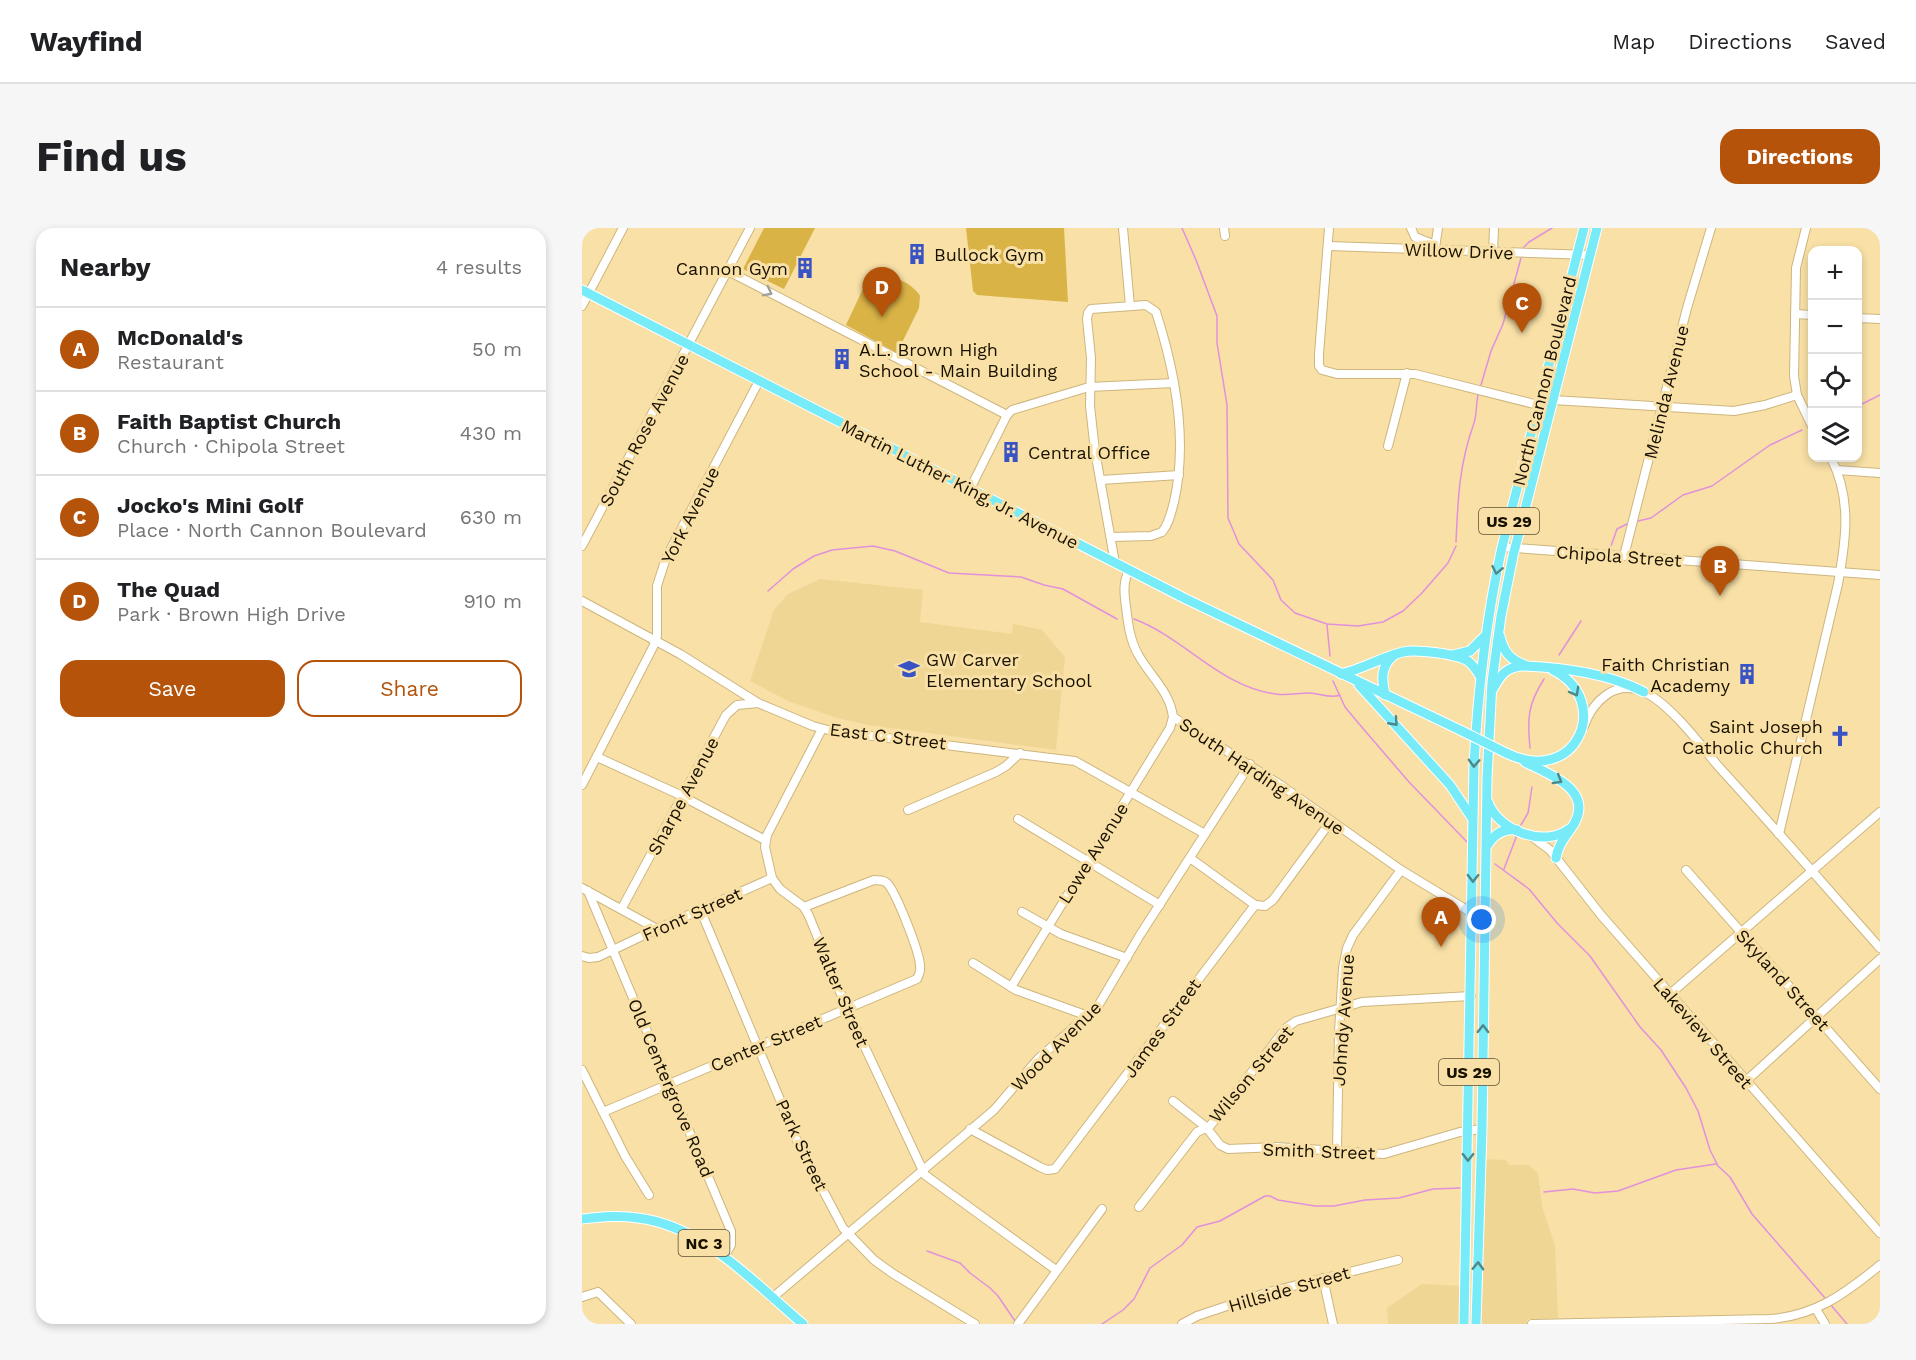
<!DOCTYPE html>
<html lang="en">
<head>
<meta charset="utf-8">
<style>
  :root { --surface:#fff; --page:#f6f6f6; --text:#202124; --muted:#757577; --line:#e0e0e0; --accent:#b45309 }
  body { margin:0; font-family:"Work Sans",sans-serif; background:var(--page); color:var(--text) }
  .controls { position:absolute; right:18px; top:18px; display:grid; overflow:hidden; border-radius:12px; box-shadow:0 3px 9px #0003 }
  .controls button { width:54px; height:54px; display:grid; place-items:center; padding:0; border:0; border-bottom:2px solid var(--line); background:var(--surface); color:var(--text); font:30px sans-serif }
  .you { position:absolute; left:900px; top:692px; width:21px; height:21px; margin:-15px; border:4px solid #fff; border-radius:50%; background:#1a73e8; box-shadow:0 0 0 9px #1a73e833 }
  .badge { display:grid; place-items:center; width:39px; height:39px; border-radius:50%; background:var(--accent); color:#fff; font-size:20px; font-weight:700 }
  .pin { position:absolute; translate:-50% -50px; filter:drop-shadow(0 2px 3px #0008) }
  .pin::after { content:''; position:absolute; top:32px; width:21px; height:18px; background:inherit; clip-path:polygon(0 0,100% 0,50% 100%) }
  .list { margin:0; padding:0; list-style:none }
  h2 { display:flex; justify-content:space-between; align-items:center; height:78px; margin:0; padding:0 24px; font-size:26px }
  h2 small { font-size:20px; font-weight:400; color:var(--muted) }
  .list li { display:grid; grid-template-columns:39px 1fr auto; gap:18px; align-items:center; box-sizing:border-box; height:84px; padding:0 24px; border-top:2px solid var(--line) }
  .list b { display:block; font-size:22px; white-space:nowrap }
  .list p { margin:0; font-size:20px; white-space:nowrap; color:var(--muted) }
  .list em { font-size:20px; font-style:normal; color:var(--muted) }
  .actions { display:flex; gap:12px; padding:18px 24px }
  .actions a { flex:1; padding:14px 0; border:2px solid var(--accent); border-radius:18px; text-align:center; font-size:21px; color:var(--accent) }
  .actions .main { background:var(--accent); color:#fff }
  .icon { flex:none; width:33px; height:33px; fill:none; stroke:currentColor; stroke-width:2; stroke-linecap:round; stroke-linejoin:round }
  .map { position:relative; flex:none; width:1298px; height:1096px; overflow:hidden; border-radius:18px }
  header { display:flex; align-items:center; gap:36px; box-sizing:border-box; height:84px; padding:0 30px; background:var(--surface); border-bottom:2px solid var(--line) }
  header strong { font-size:28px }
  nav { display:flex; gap:33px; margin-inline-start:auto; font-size:21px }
  .intro { display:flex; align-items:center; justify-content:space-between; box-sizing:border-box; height:144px; padding:0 36px }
  h1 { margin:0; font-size:42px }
  .button { padding:15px 27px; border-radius:18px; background:var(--accent); color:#fff; font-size:21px; font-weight:700 }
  main { display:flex; gap:36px; padding:0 36px }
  aside { flex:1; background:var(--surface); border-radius:18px; box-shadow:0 3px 9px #0003 }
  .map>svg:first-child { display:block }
</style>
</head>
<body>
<header>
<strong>Wayfind</strong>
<nav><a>Map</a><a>Directions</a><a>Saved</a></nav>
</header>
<div class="intro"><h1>Find us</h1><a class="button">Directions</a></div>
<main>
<aside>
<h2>Nearby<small>4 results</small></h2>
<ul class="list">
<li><span class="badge">A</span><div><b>McDonald's</b><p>Restaurant</p></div><em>50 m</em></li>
<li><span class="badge">B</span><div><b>Faith Baptist Church</b><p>Church · Chipola Street</p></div><em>430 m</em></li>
<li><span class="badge">C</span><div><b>Jocko's Mini Golf</b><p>Place · North Cannon Boulevard</p></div><em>630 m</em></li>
<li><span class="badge">D</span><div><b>The Quad</b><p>Park · Brown High Drive</p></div><em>910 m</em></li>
</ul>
<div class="actions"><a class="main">Save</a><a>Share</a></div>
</aside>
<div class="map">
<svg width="1298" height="1096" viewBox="0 0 1298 1096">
  <rect width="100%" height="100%" fill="#f8e0a6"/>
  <g fill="#f0d695">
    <path d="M238,351L341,362L338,394L430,406L431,396L460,402L483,429L474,522L286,497L255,490L206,473L168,453L192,382L206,366Z"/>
    <path d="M903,931L924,932L927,937H947L956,945L960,979L973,1017L976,1090L945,1091V1096H899Z"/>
    <path d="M840,1056L879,1058L877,1096H806L805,1080Z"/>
  </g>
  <g fill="#dab346">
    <path d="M182,0H233L202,61L161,41Z"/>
    <path d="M384,0H482L486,74L395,67L391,63Z"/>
    <path d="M296,45C311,47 330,55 338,68L337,80L315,125L264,97L286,50Z"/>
  </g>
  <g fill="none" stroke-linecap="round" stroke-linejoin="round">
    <g stroke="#e191dc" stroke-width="1.5">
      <path d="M600,0L614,32L635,88V115L645,177L646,290L657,316L691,352L699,372L713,385L745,396L776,398L801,394L821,383L839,366L866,335L874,318"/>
      <path d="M942,19L947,14L970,0"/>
      <path d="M899,157L909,123L921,96L939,30"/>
      <path d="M1276,178L1298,167"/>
      <path d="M1056,293L1069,290L1101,267L1130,258L1188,217L1220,202"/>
      <path d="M874,314C876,270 877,237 892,195C895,186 894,176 896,167"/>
      <path d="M1029,318L1035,301L1045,296"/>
      <path d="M186,363L211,341L232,328L250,322L291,318L313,323L367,345L439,349L462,357L481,361L535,391"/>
      <path d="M552,391C603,410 638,459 694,466C705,468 716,465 727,465C737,465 749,471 758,467"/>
      <path d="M745,397L748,428"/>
      <path d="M977,427L999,393"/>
      <path d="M751,453L763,479L778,497L827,554L885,614"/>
      <path d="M948,520C945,490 946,476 962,451"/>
      <path d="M939,597L946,585L950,559"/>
      <path d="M913,636L947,661L975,695L1008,728L1058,799L1079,822L1104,860L1116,883L1128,922L1136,938L1148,949L1170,986L1243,1070"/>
      <path d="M922,641L935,607"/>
      <path d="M962,964L991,961L1013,965L1036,963L1094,942L1134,936"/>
      <path d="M345,1023L378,1035L388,1045L408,1060L416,1068L433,1093"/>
      <path d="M1248,1076L1265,1096"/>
      <path d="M520,1096L541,1082L552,1071L568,1040L600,1017L615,999L638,993L683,968H688L696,972L733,978H752L783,972L817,970L851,961L878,960"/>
    </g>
    <defs>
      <g id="minor">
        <path d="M541,0L548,78"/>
        <path d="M642,0L643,8"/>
        <path d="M747,0L737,126V138L740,142L755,146H833L956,177"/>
        <path d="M829,0L833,9L853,17"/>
        <path d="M1224,0L1214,40L1212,148L1215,167L1230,198"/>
        <path d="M747,18L1008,27"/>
        <path d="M853,20L856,0"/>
        <path d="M911,24L912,0"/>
        <path d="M146,43L425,187"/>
        <path d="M0,78L41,0"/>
        <path d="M1213,86L1230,87"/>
        <path d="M1276,90L1298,91"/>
        <path d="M971,172L1152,183L1183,177L1215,167"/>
        <path d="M806,218L825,145"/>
        <path d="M1255,242L1298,245"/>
        <path d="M519,252L597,247"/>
        <path d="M388,261L425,187L430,182L507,159L592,155"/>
        <path d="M529,309L569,308L580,304C587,296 589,285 592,274C606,213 593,143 574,84L564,77L509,81L506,85L505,91L509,130L508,178L513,223L533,335"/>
        <path d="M0,318L168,0"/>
        <path d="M920,319L1298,347"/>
        <path d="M1042,328L1105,80L1129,0"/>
        <path d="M547,342C541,354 542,365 544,379C546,396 548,413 557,428C569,449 588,464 591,489L700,558L819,642L903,693"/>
        <path d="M0,373L98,426L176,475L231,498L250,503L493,533L623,606"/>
        <path d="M1002,498C1011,473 1033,451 1062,464C1087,475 1118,516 1136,538C1191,598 1244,659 1298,720"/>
        <path d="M240,501L185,607L183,619L190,650L198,661L222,679L227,688L265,781L343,947L474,1042"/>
        <path d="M15,529L96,566L183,612"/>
        <path d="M0,557L71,419L75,408V358L84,330L177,153"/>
        <path d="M326,582L414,544L424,538L438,525"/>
        <path d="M436,591L578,677"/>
        <path d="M1197,606L1256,356C1264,312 1270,271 1249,230"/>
        <path d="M949,608L968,622L1019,687L1298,1005"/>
        <path d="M608,630L673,677"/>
        <path d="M1104,642L1298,861"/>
        <path d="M0,660L75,701"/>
        <path d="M6,663L149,1003V1017L142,1029"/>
        <path d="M673,677L683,678L691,672L749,593"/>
        <path d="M40,680L144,487L155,477L176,475"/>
        <path d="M118,681L217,917L261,1000L292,1032L310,1045L393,1096"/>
        <path d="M440,684L479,706L545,730"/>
        <path d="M0,728L7,730L16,729L75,701L190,650"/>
        <path d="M391,735L434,762L506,788"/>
        <path d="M429,759L588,500L591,489"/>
        <path d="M1088,766L1298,584"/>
        <path d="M0,842L43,928L67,967"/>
        <path d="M1164,853L1298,731"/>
        <path d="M591,873L624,899L638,917L646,921L694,919L802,926L878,904L900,901"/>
        <path d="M21,884L335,751C337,747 339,743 338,738C338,725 314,664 305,655C302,652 297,652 292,652L222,679"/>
        <path d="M388,901L458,939L465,942L473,941L673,677"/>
        <path d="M755,923L757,803L761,740L765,720L771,707L819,642"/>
        <path d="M557,979L615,904L628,898L704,800L714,793L780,774L889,768"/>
        <path d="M741,1050L751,1096"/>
        <path d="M0,1069L16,1064L49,1096"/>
        <path d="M190,1070L412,882L456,831L516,778L558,707L668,536"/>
        <path d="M1234,1081L1243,1096"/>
        <path d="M436,1096L520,981"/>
        <path d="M600,1096L615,1088L687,1064L816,1032"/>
        <path d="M950,1096L1186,1091C1232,1089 1264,1065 1298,1037"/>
      </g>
      <g id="major">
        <path d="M0,62L604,371L880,503"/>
        <path d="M918,408C921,423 928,432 943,437"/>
        <path d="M871,427L888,423L902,409"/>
        <path d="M759,446C781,441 800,429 821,424C834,421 875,426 886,433C891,437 895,443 898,448"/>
        <path d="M777,457L868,557L890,590"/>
        <path d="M911,461C919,446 925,438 943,438C983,440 1025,445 1062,464"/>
        <path d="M803,467C800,452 798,439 811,428"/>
        <path d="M924,525C996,560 1031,472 971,442"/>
        <path d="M943,534C966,546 1012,561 992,596C985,607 976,616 974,630"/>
        <path d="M906,574C916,603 963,620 987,601"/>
        <path d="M905,618C912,606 922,600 935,602"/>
        <path d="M0,991C19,989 37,987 56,990C122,998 172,1055 221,1096"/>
        <path d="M882,1096L892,536C896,462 904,391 920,319L1002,0"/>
        <path d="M894,1096L900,901L905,551L910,454L919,388L931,328L1015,0"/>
      </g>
    </defs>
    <use href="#minor" stroke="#cdb67e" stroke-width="10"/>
    <use href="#major" stroke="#fff" stroke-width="11"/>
    <use href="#minor" stroke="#fff" stroke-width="8"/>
    <use href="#major" stroke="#78ebf9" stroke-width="9"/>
    <defs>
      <path id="major-bridge" d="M880,503L924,525"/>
    </defs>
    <use href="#major-bridge" stroke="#fff" stroke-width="11" stroke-linecap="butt"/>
    <use href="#major-bridge" stroke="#78ebf9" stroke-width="9"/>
  </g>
  <defs><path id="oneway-chevron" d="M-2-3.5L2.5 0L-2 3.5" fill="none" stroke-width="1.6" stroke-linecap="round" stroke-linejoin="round" transform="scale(1.5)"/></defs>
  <use stroke="#a3a099" href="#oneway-chevron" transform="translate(186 64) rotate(27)"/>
  <g stroke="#4d8989">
    <use href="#oneway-chevron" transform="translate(915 342) rotate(102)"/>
    <use href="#oneway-chevron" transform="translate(993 464) rotate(61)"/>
    <use href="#oneway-chevron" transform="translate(812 494) rotate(48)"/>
    <use href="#oneway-chevron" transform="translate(892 535) rotate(92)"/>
    <use href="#oneway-chevron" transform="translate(976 552) rotate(31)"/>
    <use href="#oneway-chevron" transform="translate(891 650) rotate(91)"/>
    <use href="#oneway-chevron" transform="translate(901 801) rotate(-89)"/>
    <use href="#oneway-chevron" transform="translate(886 929) rotate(91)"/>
    <use href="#oneway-chevron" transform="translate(896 1038) rotate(-88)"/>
  </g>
  <defs>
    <symbol id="building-bare" viewBox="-9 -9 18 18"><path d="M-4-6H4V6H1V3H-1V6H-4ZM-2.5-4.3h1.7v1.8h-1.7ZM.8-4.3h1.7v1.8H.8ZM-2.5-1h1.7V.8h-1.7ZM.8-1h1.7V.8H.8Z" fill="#3953c5" stroke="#f8e0a6" stroke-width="2.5" paint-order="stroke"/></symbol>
    <symbol id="school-bare" viewBox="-9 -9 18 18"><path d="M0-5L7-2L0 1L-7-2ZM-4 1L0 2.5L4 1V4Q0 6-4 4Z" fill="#3953c5" stroke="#f8e0a6" stroke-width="2.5" paint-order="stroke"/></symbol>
    <symbol id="church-bare" viewBox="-9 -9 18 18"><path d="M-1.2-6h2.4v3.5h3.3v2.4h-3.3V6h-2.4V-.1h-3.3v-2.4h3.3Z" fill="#3953c5" stroke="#f8e0a6" stroke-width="2.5" paint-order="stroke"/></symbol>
  </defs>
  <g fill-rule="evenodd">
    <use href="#building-bare" x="320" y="11" width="30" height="30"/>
    <use href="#building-bare" x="208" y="25" width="30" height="30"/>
    <use href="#building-bare" x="245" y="116" width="30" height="30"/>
    <use href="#building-bare" x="414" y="209" width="30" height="30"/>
    <use href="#school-bare" x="312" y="426" width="30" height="30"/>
    <use href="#building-bare" x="1150" y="431" width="30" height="30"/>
    <use href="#church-bare" x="1243" y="493" width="30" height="30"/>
  </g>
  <g text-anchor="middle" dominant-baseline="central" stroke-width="6" stroke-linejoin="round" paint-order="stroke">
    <g fill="#f8e0a6" stroke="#5c4f32" stroke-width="1.5">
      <rect x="897" y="280" width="60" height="26" rx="4.5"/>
      <rect x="857" y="831" width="60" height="26" rx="4.5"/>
      <rect x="96.5" y="1002" width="51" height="26" rx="4.5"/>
    </g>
    <g font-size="16" font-weight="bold" fill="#191100">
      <text x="927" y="293">US 29</text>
      <text x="887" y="844">US 29</text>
      <text x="122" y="1015">NC 3</text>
    </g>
    <g font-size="18" fill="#191100" stroke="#f8e0a6">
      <text transform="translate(877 23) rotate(2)">Willow Drive</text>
      <text transform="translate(962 153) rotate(-76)">North Cannon Boulevard</text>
      <text transform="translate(1084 164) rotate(-76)">Melinda Avenue</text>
      <text transform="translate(62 202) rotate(-62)">South Rose Avenue</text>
      <text transform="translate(378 256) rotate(27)">Martin Luther King, Jr. Avenue</text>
      <text transform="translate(108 287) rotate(-63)">York Avenue</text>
      <text transform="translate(1037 328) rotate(4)">Chipola Street</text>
      <text transform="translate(306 508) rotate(7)">East C Street</text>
      <text transform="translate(680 548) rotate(34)">South Harding Avenue</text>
      <text transform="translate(101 568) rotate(-62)">Sharpe Avenue</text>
      <text transform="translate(511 625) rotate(-58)">Lowe Avenue</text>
      <text transform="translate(110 686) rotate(-24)">Front Street</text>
      <text transform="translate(1201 752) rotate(48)">Skyland Street</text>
      <text transform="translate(259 764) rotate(67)">Walter Street</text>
      <text transform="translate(761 792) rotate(-86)">Johndy Avenue</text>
      <text transform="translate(580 800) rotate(-54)">James Street</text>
      <text transform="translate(1121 805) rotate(49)">Lakeview Street</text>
      <text transform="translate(184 815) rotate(-23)">Center Street</text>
      <text transform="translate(474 818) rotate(-45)">Wood Avenue</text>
      <text transform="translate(669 846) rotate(-50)">Wilson Street</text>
      <text transform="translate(89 860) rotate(67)">Old Centergrove Road</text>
      <text transform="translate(220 917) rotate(65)">Park Street</text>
      <text transform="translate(737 923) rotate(2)">Smith Street</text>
      <text transform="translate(707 1061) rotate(-16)">Hillside Street</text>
    </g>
    <g font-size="18" fill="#191100" stroke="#f8e0a6" text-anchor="start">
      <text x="352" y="26">Bullock Gym</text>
      <text x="206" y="40" text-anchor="end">Cannon Gym</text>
      <text x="277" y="121">A.L. Brown High<tspan x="277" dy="21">School - Main Building</tspan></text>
      <text x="446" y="224">Central Office</text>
      <text x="344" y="431">GW Carver<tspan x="344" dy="21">Elementary School</tspan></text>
      <text x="1148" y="436" text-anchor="end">Faith Christian<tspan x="1148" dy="21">Academy</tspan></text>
      <text x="1241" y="498" text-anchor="end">Saint Joseph<tspan x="1241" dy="21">Catholic Church</tspan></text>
    </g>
  </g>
</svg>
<div class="controls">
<button>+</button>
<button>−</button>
<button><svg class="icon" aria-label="locate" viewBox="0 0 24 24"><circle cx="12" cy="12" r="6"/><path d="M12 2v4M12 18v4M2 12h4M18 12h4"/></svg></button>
<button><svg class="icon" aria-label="layers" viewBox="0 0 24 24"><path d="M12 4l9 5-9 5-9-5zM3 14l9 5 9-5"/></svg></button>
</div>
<div class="you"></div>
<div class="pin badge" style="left:859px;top:719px">A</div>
<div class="pin badge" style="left:1138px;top:368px">B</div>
<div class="pin badge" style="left:940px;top:105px">C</div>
<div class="pin badge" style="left:300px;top:89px">D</div>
</div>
</main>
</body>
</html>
